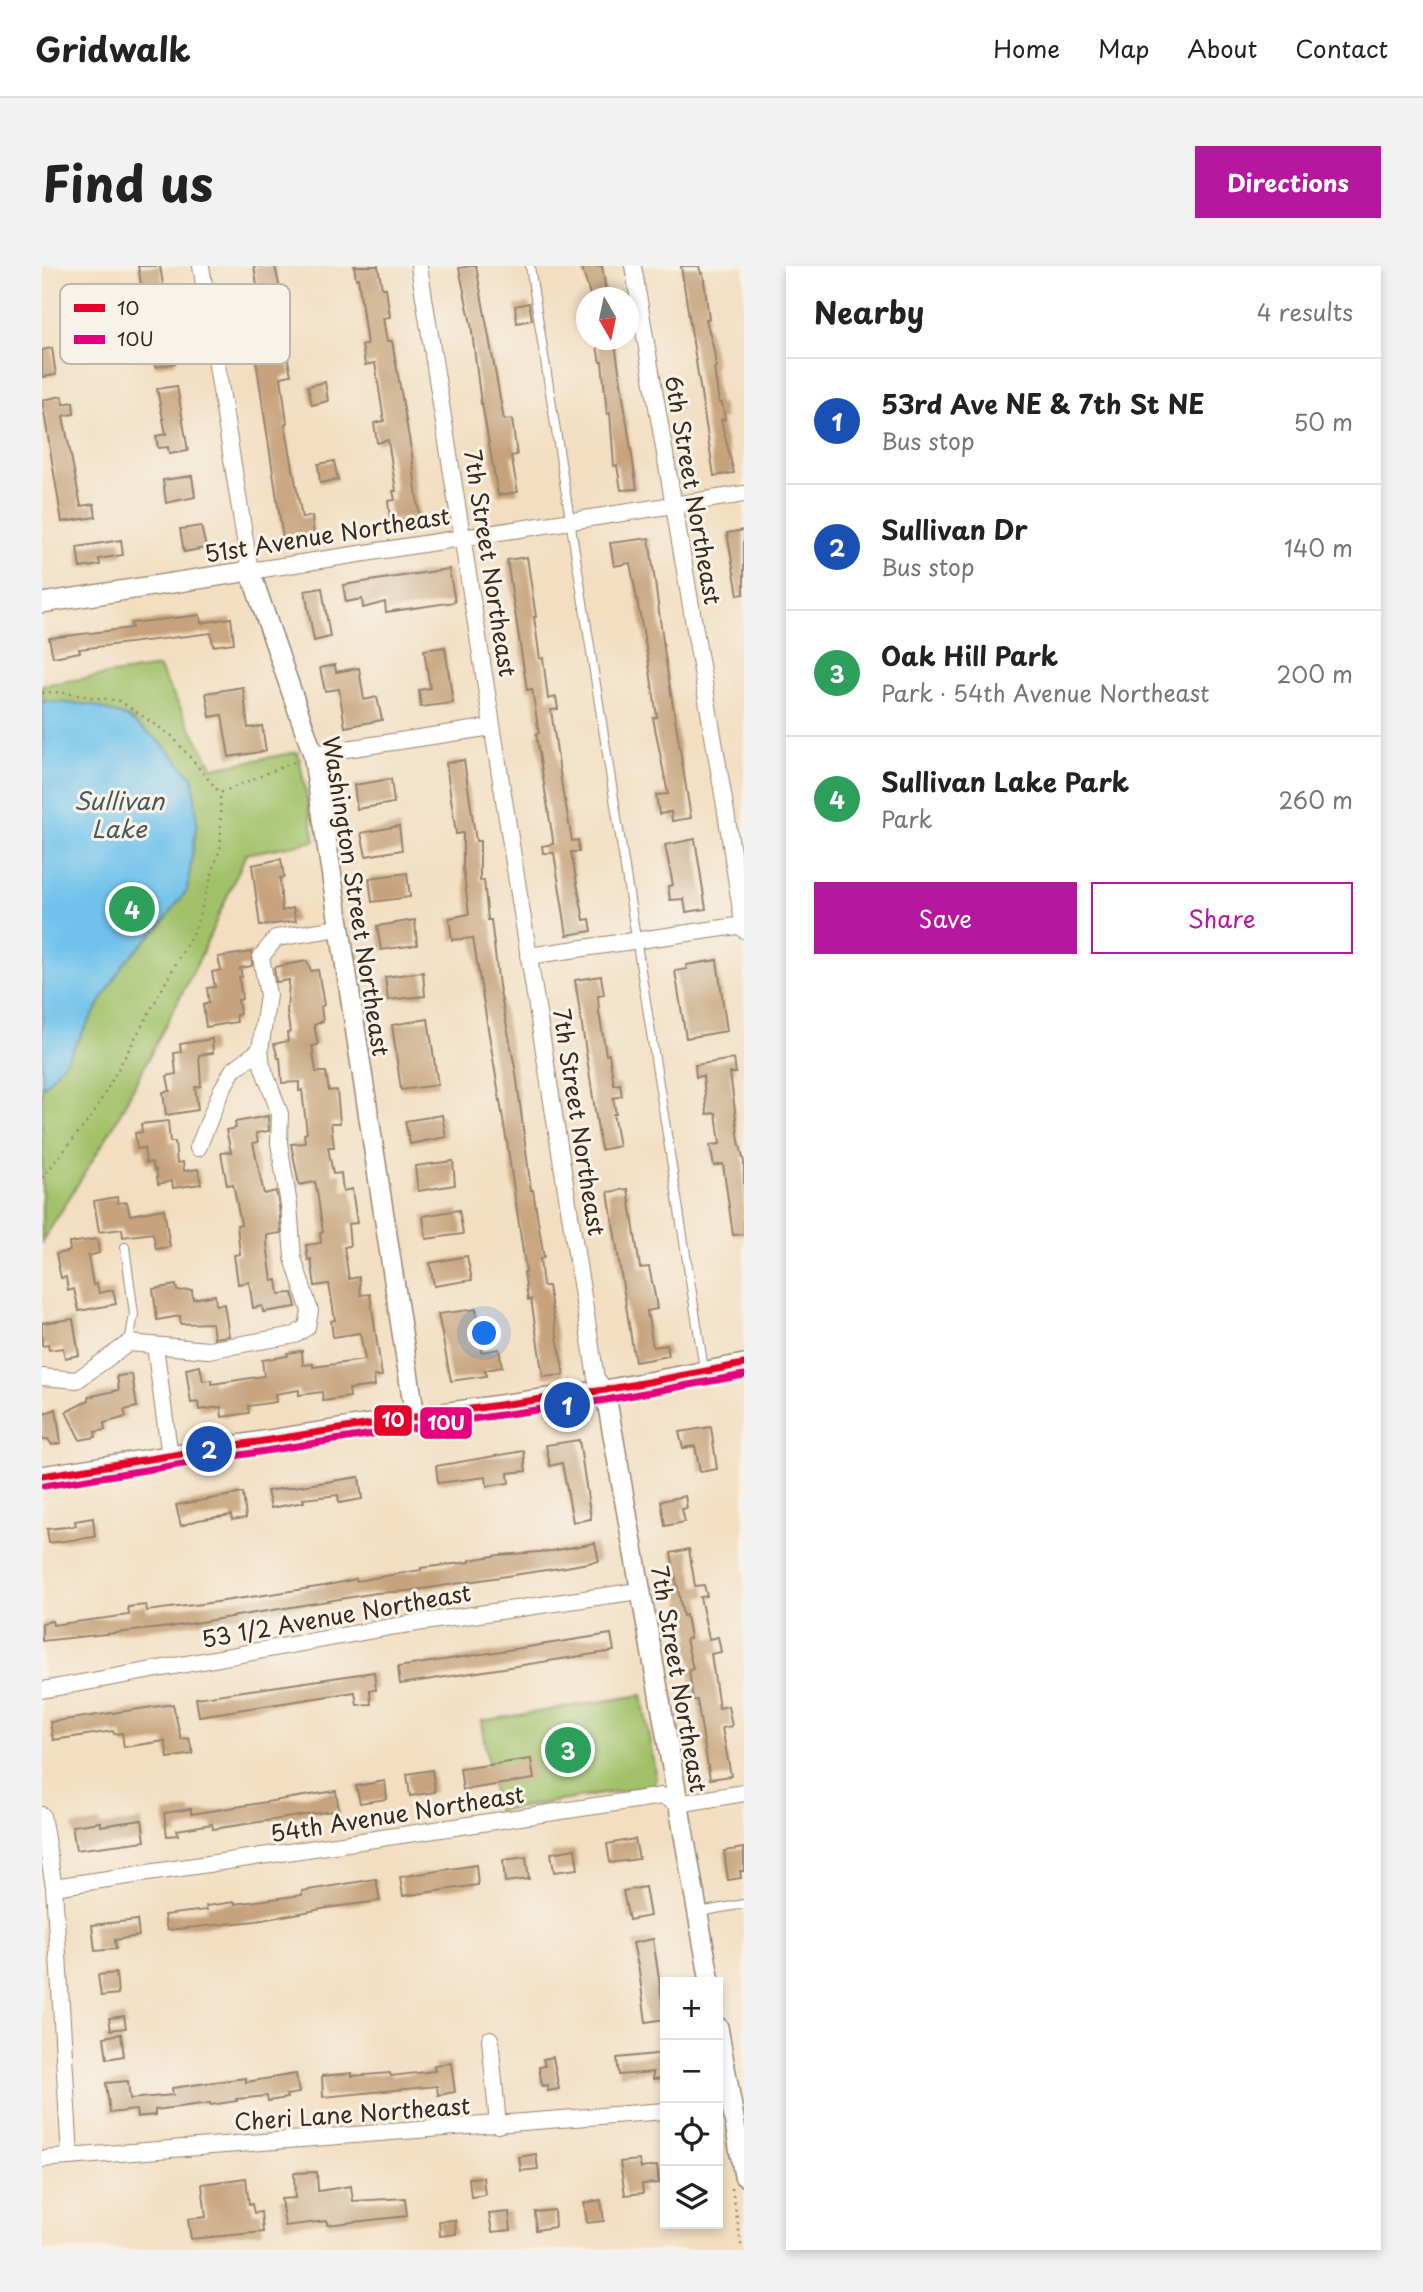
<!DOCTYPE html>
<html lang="en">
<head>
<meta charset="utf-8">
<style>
  :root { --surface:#fff; --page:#f2f2f2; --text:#222; --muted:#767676; --line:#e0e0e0; --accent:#b5179e }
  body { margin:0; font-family:"Playpen Sans",sans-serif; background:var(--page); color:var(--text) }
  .controls { position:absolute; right:21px; bottom:21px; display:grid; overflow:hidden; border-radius:0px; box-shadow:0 4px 10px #0003 }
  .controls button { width:63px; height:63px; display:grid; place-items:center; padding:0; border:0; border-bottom:2px solid var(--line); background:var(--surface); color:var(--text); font:35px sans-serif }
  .compass { position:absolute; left:534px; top:21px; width:63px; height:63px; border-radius:50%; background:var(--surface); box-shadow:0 4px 10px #0003; rotate:171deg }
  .you { position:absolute; left:443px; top:1068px; width:24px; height:24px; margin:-18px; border:5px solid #fff; border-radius:50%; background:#1a73e8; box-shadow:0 0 0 10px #1a73e833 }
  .badge { display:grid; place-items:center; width:46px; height:46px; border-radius:50%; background:var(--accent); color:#fff; font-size:23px; font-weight:700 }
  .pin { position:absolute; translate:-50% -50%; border:4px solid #fff; box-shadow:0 2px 7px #0006 }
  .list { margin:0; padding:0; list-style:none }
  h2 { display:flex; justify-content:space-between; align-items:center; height:91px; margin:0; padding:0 28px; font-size:30px }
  h2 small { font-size:23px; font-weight:400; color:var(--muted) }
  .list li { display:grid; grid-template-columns:46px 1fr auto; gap:21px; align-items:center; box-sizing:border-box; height:126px; padding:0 28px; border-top:2px solid var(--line) }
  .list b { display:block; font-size:26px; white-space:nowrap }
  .list p { margin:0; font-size:23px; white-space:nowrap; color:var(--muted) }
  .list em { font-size:23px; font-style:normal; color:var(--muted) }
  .actions { display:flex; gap:14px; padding:21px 28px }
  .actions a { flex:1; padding:16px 0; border:2px solid var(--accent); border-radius:0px; text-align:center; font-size:24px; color:var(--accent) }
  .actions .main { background:var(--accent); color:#fff }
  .icon { flex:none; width:38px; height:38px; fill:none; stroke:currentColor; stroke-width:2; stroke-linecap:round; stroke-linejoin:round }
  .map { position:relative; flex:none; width:702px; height:1984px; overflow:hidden; border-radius:0px }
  header { display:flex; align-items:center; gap:42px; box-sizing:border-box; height:98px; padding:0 35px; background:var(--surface); border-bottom:2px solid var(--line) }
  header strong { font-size:33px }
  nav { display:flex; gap:38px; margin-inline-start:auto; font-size:24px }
  .intro { display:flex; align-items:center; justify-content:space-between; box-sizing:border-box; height:168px; padding:0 42px }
  h1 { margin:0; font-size:49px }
  .button { padding:18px 32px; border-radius:0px; background:var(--accent); color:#fff; font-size:24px; font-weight:700 }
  main { display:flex; gap:42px; padding:0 42px }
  aside { flex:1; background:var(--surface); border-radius:0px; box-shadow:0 4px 10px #0003 }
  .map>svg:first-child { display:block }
</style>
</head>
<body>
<header>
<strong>Gridwalk</strong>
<nav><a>Home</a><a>Map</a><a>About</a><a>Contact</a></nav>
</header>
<div class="intro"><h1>Find us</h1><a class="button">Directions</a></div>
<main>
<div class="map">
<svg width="702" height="1984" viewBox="0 0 702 1984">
  <rect width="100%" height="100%" fill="#f7f3e8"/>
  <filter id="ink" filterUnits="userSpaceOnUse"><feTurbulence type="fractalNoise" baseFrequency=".0143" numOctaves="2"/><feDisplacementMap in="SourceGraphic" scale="14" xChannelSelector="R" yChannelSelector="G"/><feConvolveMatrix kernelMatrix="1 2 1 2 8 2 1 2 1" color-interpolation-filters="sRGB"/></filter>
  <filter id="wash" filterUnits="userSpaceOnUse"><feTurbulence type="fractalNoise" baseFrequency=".00686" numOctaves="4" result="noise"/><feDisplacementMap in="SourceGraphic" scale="28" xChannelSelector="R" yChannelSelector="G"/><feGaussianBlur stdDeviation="1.57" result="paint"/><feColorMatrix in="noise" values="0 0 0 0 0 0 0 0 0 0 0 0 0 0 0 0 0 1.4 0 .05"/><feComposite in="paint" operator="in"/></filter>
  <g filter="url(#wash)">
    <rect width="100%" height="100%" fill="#f3dec1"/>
    <g fill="#a1c169" stroke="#6e7644" stroke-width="2">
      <path d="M116,401L171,502L256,486L273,575L204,588L154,700L71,861L0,976V419Z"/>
      <path d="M600,1429L614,1513L611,1520L454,1545L439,1455Z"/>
    </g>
    <path fill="#70c2ec" stroke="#567685" stroke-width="2" d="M0,435L50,439L86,452L117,475L151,511L155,557L145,624L120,658L82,697L24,794L0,823Z"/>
    <g id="blocks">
      <g fill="#c6a37b">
        <path d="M96,0H118L134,97L113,101Z"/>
        <path d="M212,0H233L238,23L216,26Z"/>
        <path d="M312,0H336L340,22H344L348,51L341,52L345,75H350L370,189L377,250L348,255L346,235L353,234L351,225H354L346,174L335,177L332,157L342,155L333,97L323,99L320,79H325L316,12L314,13Z"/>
        <path d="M429,0H434L462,154L470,153L475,189L469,190L476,226L456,229L440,138H439L429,58L417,2Z"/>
        <path d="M548,0H560L565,32H549L540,2Z"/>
        <path d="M639,0H657L659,8L661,7L667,53H664L672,85L674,101L672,102L677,137H680L683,153L679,154L692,207L672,210Z"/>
        <path d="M487,37L490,54L475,57L473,40Z"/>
        <path d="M227,38L235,90L245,89L249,109L239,111L245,157L243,158L260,252L270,250L272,270L241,273L206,41Z"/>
        <path d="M573,78L595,223L579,224L575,199L572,200L568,147L565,148L560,96H558L555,81Z"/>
        <path d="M10,82L14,109L0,111V84Z"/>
        <path d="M283,116L286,135L270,139L266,120Z"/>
        <path d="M135,120L146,185L127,188L126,181L116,182L114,170L124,168L115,123Z"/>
        <path d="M20,130L22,138L31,136L32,148L21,150L39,240L52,238L54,251L20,256L0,134Z"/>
        <path d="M292,195L296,214L278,217L276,198Z"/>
        <path d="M150,210L153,231L124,237L121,214Z"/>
        <path d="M159,260L164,282L142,286L138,263Z"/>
        <path d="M702,264V328L696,329L685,267Z"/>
        <path d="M607,272L623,390L649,552L630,555L629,546L617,548L614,529L626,528L611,452L615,451L606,392L588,297L572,300L568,277Z"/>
        <path d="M79,274L81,289L57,293L58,299L38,302L35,281Z"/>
        <path d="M485,291L494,351H492L498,393L501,392L506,433L514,431L516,443L509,444L522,535L523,534L530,575L536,574L537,586H529L542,654L548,653L550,665L525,669L512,587H501L500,580L511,578V574L494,468L497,467L490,423L485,424L465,294Z"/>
        <path d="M407,303L413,336L344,346L343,336L321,342L320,333L304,336L301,319Z"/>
        <path d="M280,322L288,371L272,375L263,325Z"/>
        <path d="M158,349L159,357L189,352L192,377L171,380L169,367L37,383L38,386L11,391L7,372L90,362L89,357Z"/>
        <path d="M403,381L411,437L379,441L377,424L388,422L382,384Z"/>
        <path d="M293,399L294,406L317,402L322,434L335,431L340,454L303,461L297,423L283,425L278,402Z"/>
        <path d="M201,421L206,462L220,460L224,485L187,491L180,449L168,451L164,427Z"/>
        <path d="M422,494L434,575H438V615L442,614L446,654H449L457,720L474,807L489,924H491L502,992L498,993L501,1020H506L522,1109L501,1111L489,1033L486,1034L482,1006H484L465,877L431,672L410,674L407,652L427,648L421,602V567L414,568L404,497Z"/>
        <path d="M349,513L352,537L315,543L312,519Z"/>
        <path d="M357,560L360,584L324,590L319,567Z"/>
        <path d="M653,573L664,643L644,646L642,633L628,634L626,620L631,619L623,579Z"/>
        <path d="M239,593L242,611L238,612L240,645L251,642L254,655L218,660L210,599Z"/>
        <path d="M365,607L368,631L330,636L327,612Z"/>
        <path d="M373,654L375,679L339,684L335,660Z"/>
        <path d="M210,686V700L198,702L200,711H197L200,733L196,734L198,748L194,749L195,756L164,761L161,739L167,737L165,722L173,721L170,706L179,704L176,691Z"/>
        <path d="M675,694L685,765L644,772L633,705L645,703L644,699Z"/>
        <path d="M265,695L269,705L276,704L282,739L279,741L281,755L272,759L276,779L270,780L274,806H284L287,825L295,824L298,857H289L292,881H286L291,908L299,907L301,925L310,923L315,957L306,958L308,980L302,981L307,1013L317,1011L319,1029L328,1028L340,1110H332L333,1120L307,1123L308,1131L281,1135L280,1126L257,1129V1124L233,1128L234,1136L206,1140L207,1147L180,1151L179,1141L157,1144L156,1136L149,1137L144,1103L158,1100L161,1115L170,1114V1118L222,1110L220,1094L246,1090L245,1087L260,1085L261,1099L271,1098V1101L323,1094L318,1067L291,1071L289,1055L293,1054L287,1018L273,1020L269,993L266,994L264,979L279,977L278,967L281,966L275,925L273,916L257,919L249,878L263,877L262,868L265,867L260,824L257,825V816L240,817L238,792H236L232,778L246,775L245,767L248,766L245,746L247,714L234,716L232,701Z"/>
        <path d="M381,706L383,730L346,734L343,711Z"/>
        <path d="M559,710L562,729L556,730L557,746L564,789L567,788L572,819L578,818L580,830L571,832L574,848H571L577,880L559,884L533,714Z"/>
        <path d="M386,753L396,819L359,824L350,759Z"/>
        <path d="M170,773L171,787L157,789L159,820L153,821L156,844L124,849L121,826L128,825L125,810L134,808L132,787L139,786L138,778Z"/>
        <path d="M692,793L694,807H688L697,875L702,896V968L691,969L681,898L672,900L668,879L678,878L674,847L665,848L661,810L654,811L653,799Z"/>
        <path d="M400,849L404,871L368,878L363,855Z"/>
        <path d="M226,850L227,865L214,867L216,876L211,877L222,928L234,925L237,940L239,967L225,969V978L230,1015L235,1014L237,1028L251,1027L254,1041L221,1046L220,1040L211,1042L207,1016L196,1018L192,989L198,988L195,959L199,958L191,918L185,919L179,887L189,886L184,864L194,862L193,856Z"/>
        <path d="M126,855L128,876H133L135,897L141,896L142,905L156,903L159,918L131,922L130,915L116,918L114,903L112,904L110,896L104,897L102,882L95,883L93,867L100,866L99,858Z"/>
        <path d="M411,895L413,919L376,925L373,900Z"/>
        <path d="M586,923L598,1002L607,1001L613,1030L615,1043L605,1045L611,1081L625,1079L627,1090L593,1096L566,926Z"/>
        <path d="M75,931L76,937L85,936L88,949L122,943L128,981L114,983L111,967L81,971L80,963L57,966L52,935Z"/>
        <path d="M417,944L421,968L384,973L381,950Z"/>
        <path d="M55,973L57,987L46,990L51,1019L55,1018L57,1027L71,1024L74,1038L37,1045L32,1023L26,1025L24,1011L19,1012L14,988L28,985L27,977Z"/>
        <path d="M425,990L430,1014L392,1020L388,997Z"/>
        <path d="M134,1019L135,1025L150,1024L151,1033L173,1029L174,1039L182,1038L187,1070L172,1072L170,1057L139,1058L138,1050L115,1054L111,1023Z"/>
        <path d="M434,1043L439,1086L457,1083L460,1101L443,1104L444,1110L409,1115L396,1048Z"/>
        <path d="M31,1053L37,1089L23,1092L21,1082L7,1084L6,1079L0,1080V1057Z"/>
        <path d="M90,1108L95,1141L82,1144L84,1151L62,1157L63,1164L53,1166L54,1171L38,1174L24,1146L47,1134L46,1131L77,1124L75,1110Z"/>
        <path d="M14,1143L19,1177L10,1179L6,1173L0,1174V1149Z"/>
        <path d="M669,1161L675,1203L658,1206L653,1180L641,1182L637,1166Z"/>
        <path d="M537,1174L549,1253L531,1256L520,1197L508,1200L504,1179Z"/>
        <path d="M482,1185L484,1205L466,1207L467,1217L445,1220L444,1211L396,1217L394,1200Z"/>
        <path d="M317,1211L320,1233L297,1237L296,1229L261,1233L262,1236L229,1242L225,1225Z"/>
        <path d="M201,1227L204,1252L190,1254L189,1249L156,1254L139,1260L134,1239Z"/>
        <path d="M643,1230L645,1242L640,1243L643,1256L623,1260L619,1235Z"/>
        <path d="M51,1252L53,1271L7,1277L5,1263L34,1260L33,1255Z"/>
        <path d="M553,1277L557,1295L524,1301L367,1325L334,1327L128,1361L0,1375V1357L10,1355L11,1359L87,1349L86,1341L104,1339L105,1345L175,1336L282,1320L314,1313L315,1315L379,1304V1302L428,1296V1294L457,1289L510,1285Z"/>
        <path d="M647,1283L653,1320L662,1319L665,1330L658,1331L667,1373L676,1371L679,1386L669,1388L677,1442L686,1440L690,1460L680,1462L689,1510L668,1513L655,1434H651L647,1404L651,1403L644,1373L648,1372L644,1349L641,1350L629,1287Z"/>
        <path d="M569,1368L572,1385L358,1418L356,1401Z"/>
        <path d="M332,1406L334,1424H328L329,1438L315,1439L313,1426L157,1450L154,1432Z"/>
        <path d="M131,1438L139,1473L147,1472L151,1488L126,1492L123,1475L82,1481L80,1467L72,1468L71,1465L11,1474L8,1456Z"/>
        <path d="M489,1493L492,1513L421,1524L418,1503Z"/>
        <path d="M390,1504L393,1526L368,1530L365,1508Z"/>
        <path d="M343,1515L345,1533L318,1537L314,1520Z"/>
        <path d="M294,1525L297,1544L171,1563L170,1558L135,1564L136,1569L125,1570L122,1547L149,1543V1548Z"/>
        <path d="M100,1554L103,1575L34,1584L30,1560L58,1556V1560Z"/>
        <path d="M593,1573L597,1593L568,1597L565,1578Z"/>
        <path d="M702,1582V1605H698L699,1612L686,1614L682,1585Z"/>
        <path d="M533,1583L536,1603L512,1606L509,1587Z"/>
        <path d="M484,1591L487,1613L463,1616L461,1594Z"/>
        <path d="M434,1599L436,1619L361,1630L358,1611Z"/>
        <path d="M334,1613L338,1635L291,1641L214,1655L125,1664L122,1649L165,1644L164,1640L193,1636V1638L260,1629V1625Z"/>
        <path d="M603,1621L608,1650L587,1654L581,1625Z"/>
        <path d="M95,1654L97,1670L73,1674L74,1683L53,1685L50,1659Z"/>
        <path d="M611,1673L623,1753L604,1756L597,1705L591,1677Z"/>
        <path d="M74,1707L76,1728L59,1730L56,1709Z"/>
        <path d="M82,1750L84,1762L69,1764L67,1752Z"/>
        <path d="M79,1768L82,1790L65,1793L62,1771Z"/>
        <path d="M623,1787V1812L611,1813V1806L577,1809L575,1792Z"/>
        <path d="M511,1791L517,1823L506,1825L505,1819L500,1820L497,1801L503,1800L501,1793Z"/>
        <path d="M409,1797L413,1826L396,1829L395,1820L281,1831L280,1810L310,1807V1810L348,1807L349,1810L393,1805L392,1799Z"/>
        <path d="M254,1808L257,1827L244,1829L245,1832L226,1835L225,1830L194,1833L195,1835L169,1839L168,1837L113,1844V1849L95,1851L94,1844L68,1847L64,1817L86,1815L88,1833L131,1829L130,1822L165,1817L204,1812V1816Z"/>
        <path d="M494,1888L496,1903L479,1905L477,1891Z"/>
        <path d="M597,1894L599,1902L615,1900L617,1917L600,1918L601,1927L583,1929L578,1896Z"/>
        <path d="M275,1906L276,1925L309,1920L311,1935L363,1932L365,1950L285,1959V1955L243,1960L239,1933L253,1932L252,1907Z"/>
        <path d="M441,1911L443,1929L429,1931L427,1912Z"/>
        <path d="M204,1912L207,1939L210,1938L212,1947L219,1946L221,1966L149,1973L146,1953L164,1951L160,1918Z"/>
        <path d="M559,1934L562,1955L545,1957L542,1937Z"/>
        <path d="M512,1944L513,1961L494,1964L493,1946Z"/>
        <path d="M467,1946L469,1964L450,1966L447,1948Z"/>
        <path d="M413,1954L414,1968L398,1970L397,1955Z"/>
      </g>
    </g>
  </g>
  <g filter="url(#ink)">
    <use href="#blocks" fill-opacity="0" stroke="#978470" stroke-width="2"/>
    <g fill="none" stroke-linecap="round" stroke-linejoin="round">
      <defs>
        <g id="service">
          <path d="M488,0L662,1103"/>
          <path d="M83,981L92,1048L87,1077"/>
          <path d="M657,1646L702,1638"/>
        </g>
        <g id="minor">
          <path d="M159,0L208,305L702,228"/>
          <path d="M377,0L554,1112L563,1124"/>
          <path d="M591,0L683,540L702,664"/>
          <path d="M271,488L450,461"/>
          <path d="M486,690L702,659"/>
          <path d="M156,882L179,825L191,804L218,784"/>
          <path d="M113,1080L128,1191"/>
          <path d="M0,1111L35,1114L87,1077L166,1084L253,1069L265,1061L268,1045L251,992L247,939L237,877L238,848L220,799L218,784L226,729L219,691L234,672L296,662"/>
          <path d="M0,1424L354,1360L597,1325"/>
          <path d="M0,1549L12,1621L28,1891"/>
          <path d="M12,1621L620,1530L636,1538L702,1527"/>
          <path d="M448,1773L456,1859"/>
          <path d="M0,1893L623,1845"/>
        </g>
        <g id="tertiary">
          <path d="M0,337L208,305L271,488L373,1151"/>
          <path d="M563,1124L668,1716"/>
          <path d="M0,1210L373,1151L563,1124L702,1098"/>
          <path d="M676,1761L702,1910"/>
        </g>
      </defs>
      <use href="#service" stroke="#978470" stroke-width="10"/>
      <use href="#minor" stroke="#978470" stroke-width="18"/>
      <use href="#tertiary" stroke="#978470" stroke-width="22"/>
      <g stroke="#978470" stroke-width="2.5" stroke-dasharray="2 5" stroke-linecap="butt">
        <path d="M0,427L13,426L78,435L130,470L178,527L257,494"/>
        <path d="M0,912L52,847L153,663L179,579L178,527"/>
        <path d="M690,1922L700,1984"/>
      </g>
      <use href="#service" stroke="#fff" stroke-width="8"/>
      <use href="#minor" stroke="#fff" stroke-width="16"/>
      <use href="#tertiary" stroke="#fff" stroke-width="19"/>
      <defs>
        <path id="bus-1" d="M0,1210L373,1151L563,1124L702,1098"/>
        <path id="bus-2" d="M2,1220L375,1161L564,1134L702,1109"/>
      </defs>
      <use href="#bus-1" stroke="#f7f3e8" stroke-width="12"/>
      <use href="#bus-2" stroke="#f7f3e8" stroke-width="12"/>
      <use href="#bus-1" stroke="#e4002b" stroke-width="7"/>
      <use href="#bus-2" stroke="#e5007d" stroke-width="7"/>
    </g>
  </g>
  <g text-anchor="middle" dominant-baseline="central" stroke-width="6" stroke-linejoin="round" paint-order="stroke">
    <g font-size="23" fill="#3b2a1e" stroke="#f7f3e8">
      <text transform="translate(652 224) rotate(80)">6th Street Northeast</text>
      <text transform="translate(285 268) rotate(-9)">51st Avenue Northeast</text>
      <text transform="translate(449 297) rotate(81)">7th Street Northeast</text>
      <text transform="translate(315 630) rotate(81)">Washington Street Northeast</text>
      <text transform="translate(538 856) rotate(81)">7th Street Northeast</text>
      <text transform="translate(294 1349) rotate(-10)">53 1/2 Avenue Northeast</text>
      <text transform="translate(638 1413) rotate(80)">7th Street Northeast</text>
      <text transform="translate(355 1547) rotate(-9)">54th Avenue Northeast</text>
      <text transform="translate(310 1847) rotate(-4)">Cheri Lane Northeast</text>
    </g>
    <g font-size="24" font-style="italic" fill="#4b585c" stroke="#f7f3e8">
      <text x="77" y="534">Sullivan<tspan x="77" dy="28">Lake</tspan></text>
    </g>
  </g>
  <rect x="18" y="18" width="230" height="80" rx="10" fill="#f7f3e8" stroke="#bfb7ab" stroke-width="2"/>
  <rect x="32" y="38" width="31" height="8" fill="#e4002b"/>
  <rect x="32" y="69" width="31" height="9" fill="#e5007d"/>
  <g font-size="19" fill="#3b2a1e">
    <text x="75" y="49">10</text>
    <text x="75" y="80">10U</text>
  </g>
  <g stroke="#f7f3e8" stroke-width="2.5">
    <rect x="331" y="1138" width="40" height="33" rx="7" fill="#e4002b"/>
    <rect x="377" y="1140" width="54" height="34" rx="7" fill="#e5007d"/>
  </g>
  <g font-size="19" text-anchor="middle" font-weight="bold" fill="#fff">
    <text x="351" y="1161">10</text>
    <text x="404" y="1164">10U</text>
  </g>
</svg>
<div class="controls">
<button>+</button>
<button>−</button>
<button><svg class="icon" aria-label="locate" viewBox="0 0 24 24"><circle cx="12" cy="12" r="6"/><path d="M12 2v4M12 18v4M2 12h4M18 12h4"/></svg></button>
<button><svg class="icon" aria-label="layers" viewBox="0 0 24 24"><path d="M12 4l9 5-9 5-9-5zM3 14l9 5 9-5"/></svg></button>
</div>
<svg class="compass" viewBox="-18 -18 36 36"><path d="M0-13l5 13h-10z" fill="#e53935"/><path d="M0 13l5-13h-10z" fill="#767676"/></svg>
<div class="you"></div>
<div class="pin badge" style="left:525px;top:1139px;background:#1a4fb4">1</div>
<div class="pin badge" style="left:167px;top:1183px;background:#1a4fb4">2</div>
<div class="pin badge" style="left:526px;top:1484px;background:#2e9e5b">3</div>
<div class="pin badge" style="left:90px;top:643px;background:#2e9e5b">4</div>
</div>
<aside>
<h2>Nearby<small>4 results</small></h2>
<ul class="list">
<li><span class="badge" style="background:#1a4fb4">1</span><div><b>53rd Ave NE &amp; 7th St NE</b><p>Bus stop</p></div><em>50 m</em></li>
<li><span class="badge" style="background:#1a4fb4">2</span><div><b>Sullivan Dr</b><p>Bus stop</p></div><em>140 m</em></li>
<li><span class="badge" style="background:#2e9e5b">3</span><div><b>Oak Hill Park</b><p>Park · 54th Avenue Northeast</p></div><em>200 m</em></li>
<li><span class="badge" style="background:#2e9e5b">4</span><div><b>Sullivan Lake Park</b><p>Park</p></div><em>260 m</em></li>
</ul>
<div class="actions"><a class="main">Save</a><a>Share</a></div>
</aside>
</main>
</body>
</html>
